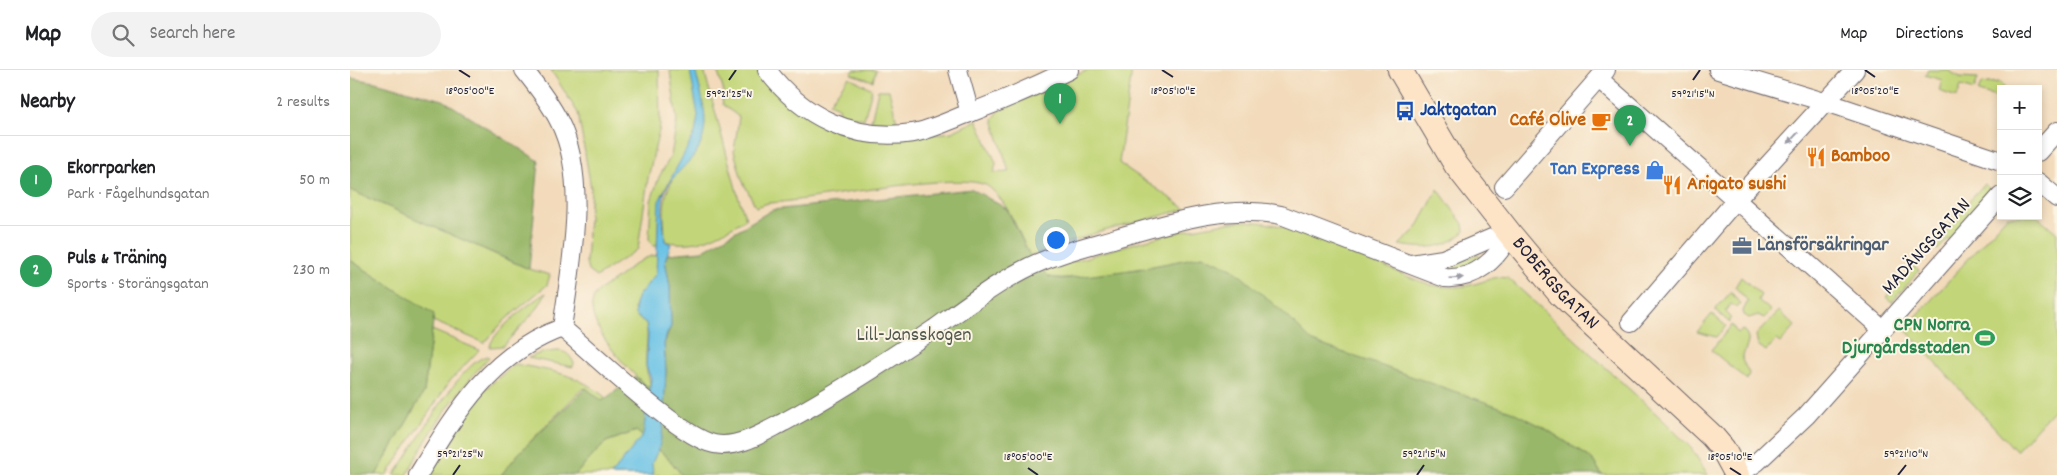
<!DOCTYPE html>
<html lang="en">
<head>
<meta charset="utf-8">
<style>
  :root { --surface:#fff; --page:#f2f2f2; --text:#202124; --muted:#757577; --line:#e0e0e0; --accent:#0f766e }
  body { margin:0; font-family:Dekko,sans-serif; background:var(--page); color:var(--text) }
  .controls { position:absolute; right:15px; top:15px; display:grid; overflow:hidden; border-radius:0px; box-shadow:0 2px 8px #0003 }
  .controls button { width:45px; height:45px; display:grid; place-items:center; padding:0; border:0; border-bottom:1px solid var(--line); background:var(--surface); color:var(--text); font:25px sans-serif }
  .you { position:absolute; left:705px; top:169px; width:18px; height:18px; margin:-12px; border:4px solid #fff; border-radius:50%; background:#1a73e8; box-shadow:0 0 0 8px #1a73e833 }
  .badge { display:grid; place-items:center; width:32px; height:32px; border-radius:50%; background:var(--accent); color:#fff; font-size:16px; font-weight:700 }
  .pin { position:absolute; translate:-50% -41px; filter:drop-shadow(0 1px 2px #0008) }
  .pin::after { content:''; position:absolute; top:26px; width:18px; height:15px; background:inherit; clip-path:polygon(0 0,100% 0,50% 100%) }
  .list { margin:0; padding:0; list-style:none }
  h2 { display:flex; justify-content:space-between; align-items:center; height:65px; margin:0; padding:0 20px; font-size:21px }
  h2 small { font-size:16px; font-weight:400; color:var(--muted) }
  .list li { display:grid; grid-template-columns:32px 1fr auto; gap:15px; align-items:center; box-sizing:border-box; height:90px; padding:0 20px; border-top:1px solid var(--line) }
  .list b { display:block; font-size:19px; white-space:nowrap }
  .list p { margin:0; font-size:16px; white-space:nowrap; color:var(--muted) }
  .list em { font-size:16px; font-style:normal; color:var(--muted) }
  .icon { flex:none; width:28px; height:28px; fill:none; stroke:currentColor; stroke-width:2; stroke-linecap:round; stroke-linejoin:round }
  .map { position:relative; flex:none; width:1707px; height:405px; overflow:hidden }
  header { display:flex; align-items:center; gap:30px; box-sizing:border-box; height:70px; padding:0 25px; background:var(--surface); border-bottom:1px solid var(--line) }
  header strong { font-size:24px }
  nav { display:flex; gap:28px; margin-inline-start:auto; font-size:18px }
  .search { width:350px; height:45px; background:var(--page); display:flex; align-items:center; gap:12px; box-sizing:border-box; padding:0 18px; border-radius:28px; color:var(--muted); font-size:19px }
  main { display:flex }
  aside { flex:1; background:var(--surface) }
  .map>svg:first-child { display:block }
</style>
</head>
<body>
<header>
<strong>Map</strong>
<div class="search"><svg class="icon" aria-label="search" viewBox="0 0 24 24"><circle cx="10" cy="10" r="6"/><path d="M15 15l6 6"/></svg>Search here</div>
<nav><a>Map</a><a>Directions</a><a>Saved</a></nav>
</header>
<main>
<aside>
<h2>Nearby<small>2 results</small></h2>
<ul class="list">
<li><span class="badge" style="background:#2e9e5b">1</span><div><b>Ekorrparken</b><p>Park · Fågelhundsgatan</p></div><em>50 m</em></li>
<li><span class="badge" style="background:#2e9e5b">2</span><div><b>Puls &amp; Träning</b><p>Sports · Storängsgatan</p></div><em>230 m</em></li>
</ul>
</aside>
<div class="map">
<svg width="1707" height="405" viewBox="0 0 1707 405">
  <rect width="100%" height="100%" fill="#fcf5e5"/>
  <filter id="ink" filterUnits="userSpaceOnUse"><feTurbulence type="fractalNoise" baseFrequency=".02" numOctaves="2"/><feDisplacementMap in="SourceGraphic" scale="10" xChannelSelector="R" yChannelSelector="G"/><feConvolveMatrix kernelMatrix="1 2 1 2 8 2 1 2 1" color-interpolation-filters="sRGB"/></filter>
  <filter id="wash" filterUnits="userSpaceOnUse"><feTurbulence type="fractalNoise" baseFrequency=".0096" numOctaves="4" result="noise"/><feDisplacementMap in="SourceGraphic" scale="20" xChannelSelector="R" yChannelSelector="G"/><feGaussianBlur stdDeviation="1.12" result="paint"/><feColorMatrix in="noise" values="0 0 0 0 0 0 0 0 0 0 0 0 0 0 0 0 0 1.4 0 .05"/><feComposite in="paint" operator="in"/></filter>
  <g filter="url(#wash)">
    <rect width="100%" height="100%" fill="#f2daba"/>
    <g fill="#c2d679" stroke="#727c5a">
      <path d="M201,0H309L310,56L298,108L288,179L246,207L238,201L236,192L241,118L228,43Z"/>
      <path d="M320,0H354L388,126L396,149C367,165 348,179 315,171C315,149 310,130 323,110C304,124 310,155 307,176H303L299,169L301,131L309,107L321,86L327,51Z"/>
      <path d="M367,0H410L427,20L539,70L602,62L627,50L646,93L644,103L659,102L643,49L650,40L738,0H782L769,93L836,139L746,163L680,186C669,164 659,133 639,117C615,98 457,132 418,133L406,137L392,110L384,81L389,47L373,35L372,29L374,22Z"/>
      <path d="M504,0H526L523,11L501,4Z"/>
      <path d="M1578,0H1597L1610,7L1628,8L1624,20L1611,16L1607,27L1589,21L1592,10L1575,5Z"/>
      <path d="M499,7L522,19L514,49L488,43L490,38L479,33Z"/>
      <path d="M1649,12L1655,17L1651,19L1646,27L1628,22L1631,14Z"/>
      <path d="M528,20H539L547,52L521,51Z"/>
      <path d="M1634,114L1640,119L1628,135L1627,142L1606,167L1597,170L1588,180L1582,175Z"/>
      <path d="M1088,119L1113,154L1114,162C1094,180 1074,179 1049,175L1067,158Z"/>
      <path d="M0,120L179,199L200,205L197,215L155,250L134,273L83,251V244L0,190Z"/>
      <path d="M1657,146H1687L1707,163V336L1666,381L1555,259Z"/>
      <path d="M893,151C959,153 1019,194 1081,215C1096,218 1113,218 1128,213C1142,209 1143,206 1158,208L1313,350L1341,378L1358,405H1252L1242,389L1193,357L962,272L935,244L853,186C830,191 713,215 698,206C696,205 695,203 693,201C759,180 824,159 893,151Z"/>
      <path d="M1127,184L1134,191L1102,202L1091,197Z"/>
      <path d="M307,185L306,204L288,226L284,239L289,249L296,253C299,267 295,280 296,294C296,304 301,309 300,319C282,304 231,253 244,227C248,219 260,213 267,208C280,198 291,187 307,185Z"/>
      <path d="M1563,196L1569,201L1542,232L1536,227Z"/>
      <path d="M1391,207L1411,225L1408,230L1421,241L1414,248L1408,245L1399,248L1394,245L1393,241L1398,231L1385,217Z"/>
      <path d="M1381,222L1390,234L1387,238L1381,234L1375,241L1380,247V253L1365,240Z"/>
      <path d="M196,223L187,239L153,276L140,277C140,264 183,230 196,223Z"/>
      <path d="M1429,241L1445,256L1430,273L1426,270L1416,281L1408,275L1406,265Z"/>
      <path d="M1362,244L1376,256L1366,267L1347,262Z"/>
      <path d="M1382,255L1387,263L1393,260C1404,271 1394,278 1392,290L1399,303L1397,310L1361,280Z"/>
      <path d="M82,260L129,280L100,311L37,405H26L74,322Z"/>
      <path d="M206,281C216,281 219,284 224,293L223,297L178,288L191,283Z"/>
      <path d="M138,286L139,287C106,323 79,361 57,405H44C64,380 110,290 138,286Z"/>
      <path d="M165,294C201,301 227,303 256,328L252,331L236,318L231,320L170,382L151,405H77L134,320Z"/>
      <path d="M287,361L317,387L332,405H225L256,372Z"/>
    </g>
    <g fill="#99b769" stroke="#5e6c52">
      <path d="M0,8L25,12L93,30L189,91L179,199L0,120Z"/>
      <path d="M622,119L657,139L680,186L699,207L712,209L789,199L853,186L882,198L935,244L963,272L1161,341L1193,357L1242,389L1252,405H332L317,387L286,361L256,372L225,405H151L170,382L236,318L252,331L285,307L314,329L316,301L314,274L321,256L320,216L315,190L318,184L352,181L422,140Z"/>
      <path d="M0,190L84,244L74,322L26,405H0Z"/>
    </g>
    <path fill="#69c2e6" stroke="#467290" d="M340,0H345C353,30 364,62 342,88C333,98 321,108 315,121C310,136 314,156 315,171L321,174L315,190L320,217L321,256L317,264L314,274L316,301L313,359L309,378L302,393L303,405H261L293,365L301,309L296,296L298,265L296,253L285,245V233L288,226L306,204L309,131L345,63L348,46Z"/>
  </g>
  <g filter="url(#ink)">
    <g fill="none" stroke-linecap="round" stroke-linejoin="round">
      <defs>
        <g id="street">
          <path d="M174,0C186,15 200,33 209,51C239,110 221,194 212,258"/>
          <path d="M417,0C452,47 504,72 563,63C581,60 600,50 617,44C652,31 686,16 719,0"/>
          <path d="M608,0L620,43"/>
          <path d="M1368,0L1491,37L1651,91"/>
          <path d="M1249,9L1532,259"/>
          <path d="M1688,82L1707,61"/>
          <path d="M1688,112L1707,128"/>
          <path d="M1154,117L1256,0"/>
          <path d="M1061,194L1093,189L1142,168L1160,164"/>
          <path d="M1281,252L1386,130L1505,0"/>
          <path d="M212,258C244,284 329,367 364,374C388,379 414,362 434,352C486,324 535,292 584,259C612,239 642,216 673,200C701,185 735,177 766,168C819,153 875,134 931,145L1095,208C1125,210 1147,190 1160,164"/>
          <path d="M68,405C106,343 140,284 212,258"/>
          <path d="M1388,405L1407,392L1456,346L1651,126"/>
        </g>
        <g id="secondary">
          <path id="s1" d="M1050,0L1106,95L1160,164L1211,225L1362,366L1373,379L1387,405"/>
        </g>
      </defs>
      <use href="#street" stroke="#6b6267" stroke-width="20"/>
      <use href="#secondary" stroke="#6b6267" stroke-width="26"/>
      <use href="#street" stroke="#fff" stroke-width="18"/>
      <use href="#secondary" stroke="#fee4c6" stroke-width="24"/>
    </g>
    <defs><path id="oneway-solid" d="M-6-.8H1V-3.2L6.5 0L1 3.2V.8H-6Z" transform="scale(1.25)"/></defs>
    <g fill="#9c9ca7">
      <use href="#oneway-solid" transform="translate(1443 68) rotate(133)"/>
      <use href="#oneway-solid" transform="translate(1106 208) rotate(-4)"/>
    </g>
  </g>
  <path fill="none" stroke="#22223b" stroke-width="2" d="M109,0L120,7M812,0L823,7M1515,0L1525,7M379,10L386,0M1343,10L1350,0M678,398L688,405M1380,398L1391,405M103,405L110,395M1067,405L1074,395M1548,405L1556,395"/>
  <defs>
    <symbol id="bus-bare" viewBox="-9 -9 18 18"><path d="M-5-6H5V4H4V6H2V4H-2V6H-4V4H-5ZM-3.5-4V0h7V-4ZM-3.5 1.2v1.5H-2V1.2ZM2 1.2v1.5H3.5V1.2Z" fill="#1a4fb4" stroke="#fcf5e5" stroke-width="2.5" paint-order="stroke"/></symbol>
    <symbol id="cafe-bare" viewBox="-9 -9 18 18"><path d="M-5.5-4.5H6V0H3Q3 3.5 0 3.5H-2.5Q-5.5 3.5-5.5 0ZM3-3.2v2h1.7v-2ZM-6 4.5H4V6H-6Z" fill="#e8710a" stroke="#fcf5e5" stroke-width="2.5" paint-order="stroke"/></symbol>
    <symbol id="restaurant-bare" viewBox="-9 -9 18 18"><path d="M-5-6h1v4h1v-4h1v4h1v-4h1v5L-1.5 .5V6h-2V.5L-5-1ZM5-6V6H3V1.5H1.5Q1.5-4 5-6Z" fill="#e8710a" stroke="#fcf5e5" stroke-width="2.5" paint-order="stroke"/></symbol>
    <symbol id="shop-bare" viewBox="-9 -9 18 18"><path d="M-5-2.5h2.3a2.7 3.5 0 0 1 5.4 0H5L5.5 6h-11ZM-1.5-2.5h3a1.5 2.3 0 0 0-3 0Z" fill="#3f7fe0" stroke="#fcf5e5" stroke-width="2.5" paint-order="stroke"/></symbol>
    <symbol id="office-bare" viewBox="-9 -9 18 18"><path d="M-6-3h4V-5.5h4V-3h4V5H-6ZM-1-4.5V-3h2v-1.5ZM-6 0V1H6V0Z" fill="#5c6f8a" stroke="#fcf5e5" stroke-width="2.5" paint-order="stroke"/></symbol>
    <symbol id="stadium-bare" viewBox="-9 -9 18 18"><path d="M0-5a6.5 5 0 1 0 0 10a6.5 5 0 1 0 0-10ZM-3.5-1.8h7v3.6h-7Z" fill="#2e9e5b" stroke="#fcf5e5" stroke-width="2.5" paint-order="stroke"/></symbol>
  </defs>
  <g fill-rule="evenodd">
    <use href="#bus-bare" x="1041" y="27" width="28" height="28"/>
    <use href="#cafe-bare" x="1237" y="37" width="28" height="28"/>
    <use href="#restaurant-bare" x="1452" y="73" width="28" height="28"/>
    <use href="#shop-bare" x="1291" y="86" width="28" height="28"/>
    <use href="#restaurant-bare" x="1308" y="101" width="28" height="28"/>
    <use href="#office-bare" x="1378" y="162" width="28" height="28"/>
    <use href="#stadium-bare" x="1621" y="254" width="28" height="28"/>
  </g>
  <g text-anchor="middle" dominant-baseline="central" stroke-width="4" stroke-linejoin="round" paint-order="stroke">
    <g font-size="20" font-weight="bold" fill="#164399" stroke="#fcf5e5" text-anchor="start">
      <text x="1070" y="41">Jaktgatan</text>
    </g>
    <g font-size="20" font-weight="bold" fill="#c56008" stroke="#fcf5e5" text-anchor="start">
      <text x="1236" y="51" text-anchor="end">Café Olive</text>
      <text x="1481" y="87">Bamboo</text>
      <text x="1337" y="115">Arigato sushi</text>
    </g>
    <g font-size="20" font-weight="bold" fill="#366cbe" stroke="#fcf5e5" text-anchor="end">
      <text x="1290" y="100">Tan Express</text>
    </g>
    <g font-size="20" font-weight="bold" fill="#4e5e75" stroke="#fcf5e5" text-anchor="start">
      <text x="1407" y="176">Länsförsäkringar</text>
    </g>
    <g font-size="20" fill="#22223b" stroke="#fcf5e5">
      <text transform="translate(1577 177) rotate(-48)">MADÄNGSGATAN</text>
      <text stroke="none"><textPath href="#s1" startOffset="265">BOBERGSGATAN</textPath></text>
    </g>
    <g font-size="20" font-weight="bold" fill="#27864d" stroke="#fcf5e5" text-anchor="end">
      <text x="1620" y="256">CPN Norra<tspan x="1620" dy="23">Djurgårdsstaden</tspan></text>
    </g>
    <g font-size="20" fill="#52584e" stroke="#fcf5e5">
      <text x="564" y="266">Lill-Jansskogen</text>
    </g>
  </g>
  <g font-size="12" text-anchor="middle" fill="#22223b" stroke="#fcf5e5" stroke-width="4" stroke-linejoin="round" paint-order="stroke">
    <text x="823" y="24">18°05'10"E</text>
    <text x="1525" y="24">18°05'20"E</text>
    <text x="120" y="24">18°05'00"E</text>
    <text x="379" y="27">59°21'25"N</text>
    <text x="1343" y="27">59°21'15"N</text>
    <text x="110" y="387">59°21'25"N</text>
    <text x="1074" y="387">59°21'15"N</text>
    <text x="1556" y="387">59°21'10"N</text>
    <text x="678" y="390">18°05'00"E</text>
    <text x="1380" y="390">18°05'10"E</text>
  </g>
</svg>
<div class="controls">
<button>+</button>
<button>−</button>
<button><svg class="icon" aria-label="layers" viewBox="0 0 24 24"><path d="M12 4l9 5-9 5-9-5zM3 14l9 5 9-5"/></svg></button>
</div>
<div class="you"></div>
<div class="pin badge" style="left:710px;top:54px;background:#2e9e5b">1</div>
<div class="pin badge" style="left:1280px;top:76px;background:#2e9e5b">2</div>
</div>
</main>
</body>
</html>
